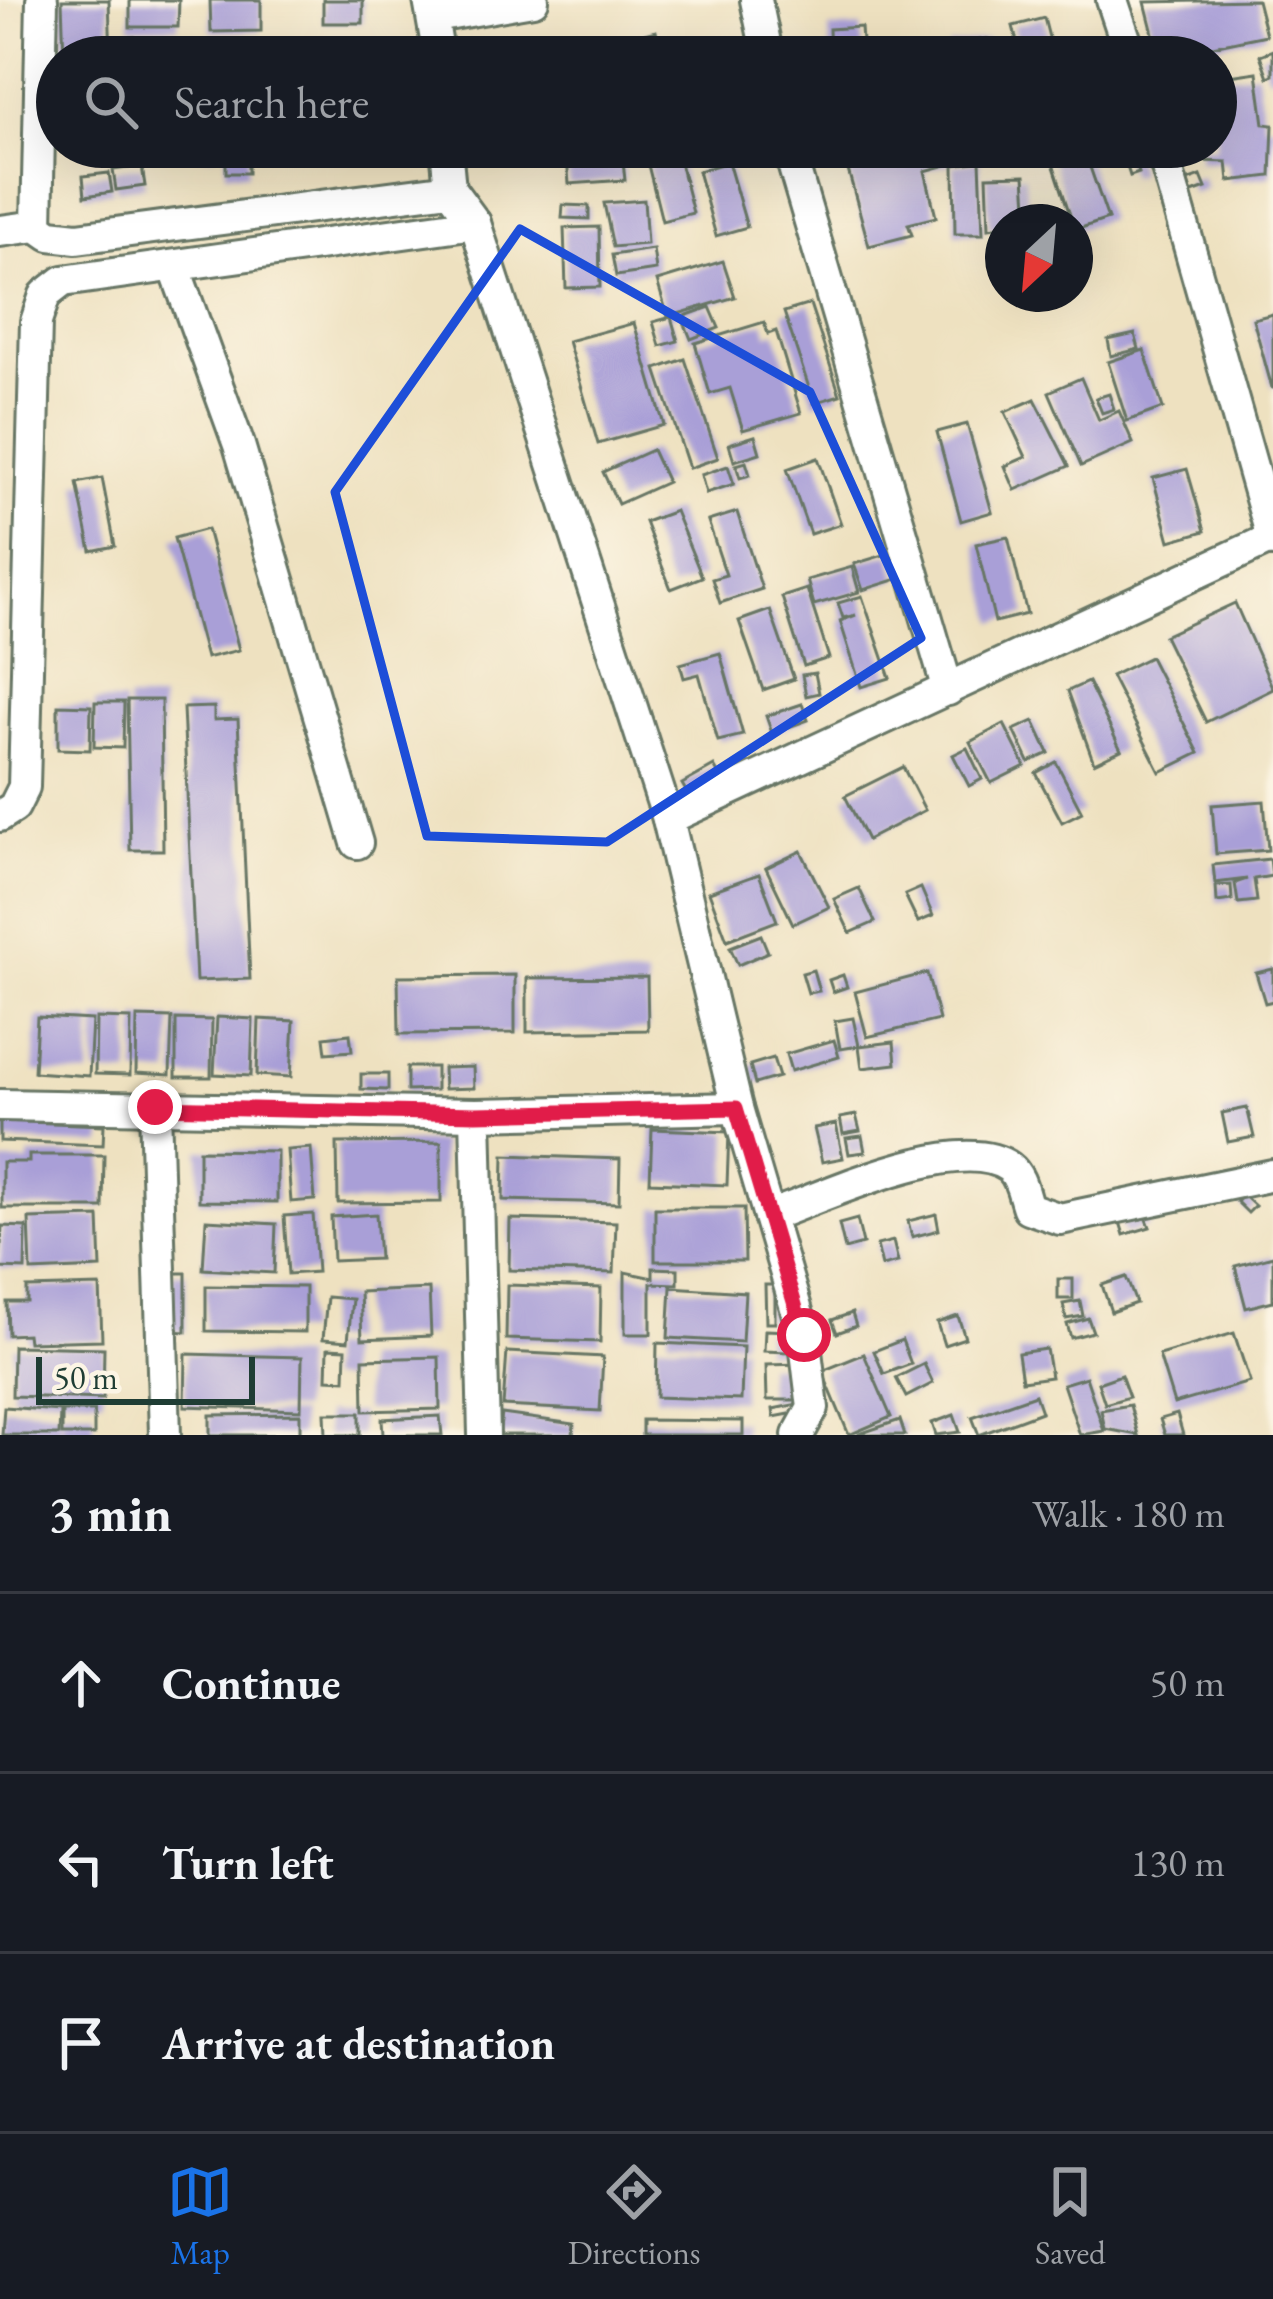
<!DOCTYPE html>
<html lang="en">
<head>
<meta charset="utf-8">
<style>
  :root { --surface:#171b24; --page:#20242c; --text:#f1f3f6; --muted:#9ea1a6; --line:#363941; --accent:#1a73e8 }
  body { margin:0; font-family:"EB Garamond",serif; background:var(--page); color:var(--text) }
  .compass { position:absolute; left:985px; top:204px; width:108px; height:108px; border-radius:50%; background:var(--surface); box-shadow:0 12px 48px #0002; rotate:206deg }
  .scale { position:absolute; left:36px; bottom:30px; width:219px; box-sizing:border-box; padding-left:12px; border:6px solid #1f3d34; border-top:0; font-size:33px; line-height:42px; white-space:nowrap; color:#1f3d34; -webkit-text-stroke:9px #fcf5e5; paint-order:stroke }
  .stop { position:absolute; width:36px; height:36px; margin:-27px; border:9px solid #e11d48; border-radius:50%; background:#fff }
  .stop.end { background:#e11d48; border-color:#fff; box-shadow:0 3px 12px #0008 }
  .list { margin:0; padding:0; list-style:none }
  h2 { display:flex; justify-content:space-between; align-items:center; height:156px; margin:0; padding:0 48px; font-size:51px }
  h2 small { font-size:39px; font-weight:400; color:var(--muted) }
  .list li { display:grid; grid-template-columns:78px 1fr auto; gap:36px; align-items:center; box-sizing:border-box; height:180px; padding:0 48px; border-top:3px solid var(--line) }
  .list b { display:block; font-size:45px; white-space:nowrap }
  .list em { font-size:39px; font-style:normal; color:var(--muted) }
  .icon { flex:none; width:66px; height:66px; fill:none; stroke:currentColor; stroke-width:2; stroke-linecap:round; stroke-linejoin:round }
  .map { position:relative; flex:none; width:1273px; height:1435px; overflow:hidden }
  .search { position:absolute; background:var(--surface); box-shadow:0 12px 48px #0002; left:36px; right:36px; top:36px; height:132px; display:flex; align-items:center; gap:30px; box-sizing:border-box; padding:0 42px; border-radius:66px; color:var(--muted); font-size:45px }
  .sheet { height:696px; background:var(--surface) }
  nav { display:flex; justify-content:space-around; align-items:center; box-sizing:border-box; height:168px; border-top:3px solid var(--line); background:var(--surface); font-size:33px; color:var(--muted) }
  nav a { display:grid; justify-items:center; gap:6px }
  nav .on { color:var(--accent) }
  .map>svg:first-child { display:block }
</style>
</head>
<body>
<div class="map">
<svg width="1273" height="1435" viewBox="0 0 1273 1435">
  <rect width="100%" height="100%" fill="#fcf5e5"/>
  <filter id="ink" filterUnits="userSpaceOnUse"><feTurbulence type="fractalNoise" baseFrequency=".00833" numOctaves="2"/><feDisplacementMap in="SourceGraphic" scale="24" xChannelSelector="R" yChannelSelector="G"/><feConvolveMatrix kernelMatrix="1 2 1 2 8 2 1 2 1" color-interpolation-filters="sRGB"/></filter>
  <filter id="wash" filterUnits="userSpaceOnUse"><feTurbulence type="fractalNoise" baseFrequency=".004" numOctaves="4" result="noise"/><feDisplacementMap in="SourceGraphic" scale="48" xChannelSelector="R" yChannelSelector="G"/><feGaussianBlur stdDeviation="2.7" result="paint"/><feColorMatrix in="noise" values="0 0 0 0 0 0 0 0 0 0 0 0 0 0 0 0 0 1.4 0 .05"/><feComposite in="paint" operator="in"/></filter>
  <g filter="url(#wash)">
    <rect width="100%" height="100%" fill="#eee1c0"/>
    <g id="blocks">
      <g fill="#a99fd7">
        <path d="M62,0H109L111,57H64Z"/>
        <path d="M130,0H179L178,27H130Z"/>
        <path d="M210,0H261V31L211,32Z"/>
        <rect x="323" y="0" width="40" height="23"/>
        <path d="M1257,0L1266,35L1159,57L1145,2Z"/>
        <path d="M1044,18L1054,57H1021L1013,26Z"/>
        <path d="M861,27L863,57H830L829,29Z"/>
        <path d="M656,31L662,57H619L615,41Z"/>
        <path d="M134,37V53H124L123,38Z"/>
        <path d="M987,39L990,57H950L948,45Z"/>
        <path d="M201,46H218V57H200Z"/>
        <path d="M1273,50V75L1268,77L1260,55Z"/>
        <path d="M1257,72L1264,124L1273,125L1271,176L1229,181L1227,162L1199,161L1200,147H1216V122H1222L1216,78Z"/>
        <path d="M83,147H134V152L83,151Z"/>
        <path d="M197,147H215V156L197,155Z"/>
        <path d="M289,147H348V151L289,154Z"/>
        <path d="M676,147L693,213L662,221L644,149Z"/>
        <path d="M893,147H950L954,163L925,171L936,217L908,224L912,235L869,246L845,159Z"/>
        <path d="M1059,147H1083L1108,219L1075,230L1049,151Z"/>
        <rect x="226" y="148" width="22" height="25"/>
        <path d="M1133,151L1139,173L1130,176L1123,154Z"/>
        <path d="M622,153L625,180L569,184L567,157Z"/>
        <path d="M980,161L983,234H955L954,165Z"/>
        <path d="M728,162L747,227L716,236L698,171Z"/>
        <path d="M142,166L145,186L116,190L113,170Z"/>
        <path d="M109,173L112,192L85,196L83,176Z"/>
        <path d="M1025,175L1028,222L989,228L987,176Z"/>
        <path d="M1201,176L1206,188L1192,193L1187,181Z"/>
        <path d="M644,200L647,244L613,247L604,203Z"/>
        <path d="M563,205L589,206V219L562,218Z"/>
        <path d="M599,227L600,287L566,288L564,228Z"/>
        <path d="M653,249L656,270L616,276L612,255Z"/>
        <path d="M723,261L735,297L668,317L657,281Z"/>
        <path d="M810,304L840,395L814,403L784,312Z"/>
        <path d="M710,307L719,328L691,339L682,317Z"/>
        <path d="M1273,314V388H1272L1253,319Z"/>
        <path d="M671,317L678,341L660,346L653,322Z"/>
        <path d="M764,322L768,334L776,331L801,413L743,430L730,388L710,394L695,343Z"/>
        <path d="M634,323L664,425L598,444L568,341Z"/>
        <path d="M1135,334L1139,349L1111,356L1108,340Z"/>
        <path d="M1144,350L1163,408L1127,421L1108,362Z"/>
        <path d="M685,359L718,458L689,468L656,369Z"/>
        <path d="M1081,378L1099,420L1119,411L1133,443L1081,466L1049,392Z"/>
        <path d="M1109,394L1114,409L1102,413L1096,398Z"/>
        <path d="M1035,399L1069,466L1015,490L1005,466L1026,457L1005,412Z"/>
        <path d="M967,424L992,512L961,521L937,432Z"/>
        <path d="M755,436L760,453L734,461L729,444Z"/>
        <path d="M652,450L667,482L618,504L603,472Z"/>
        <path d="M818,458L841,524L810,534L787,469Z"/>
        <path d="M746,462L750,475L740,478L736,465Z"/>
        <path d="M728,466L734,484L706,493L701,475Z"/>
        <path d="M1187,469L1205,531L1170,541L1153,478Z"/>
        <path d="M102,478L115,546L91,551L77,483Z"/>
        <path d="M675,511L702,577L671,589L645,522Z"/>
        <path d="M737,512L762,589L720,603L712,579L726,575L708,521Z"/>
        <path d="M207,529L239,650L206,658L174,538Z"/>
        <path d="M1008,537L1027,614L995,622L976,544Z"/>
        <path d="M890,553L898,579L863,590L854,564Z"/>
        <path d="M852,567L859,592L814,605L807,580Z"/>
        <path d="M807,589L829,658L804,666L782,597Z"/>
        <path d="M862,596L890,678L861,687L840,621L856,615L843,618L838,603Z"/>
        <path d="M1235,603L1273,689L1206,722L1164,636Z"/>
        <path d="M770,610L794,679L763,690L739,621Z"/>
        <path d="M720,653L743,735L718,741L699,674L684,678L680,664Z"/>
        <path d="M1150,657L1199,753L1160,772L1111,676Z"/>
        <path d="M815,673L819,693L806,696L802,675Z"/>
        <path d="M1088,682L1121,750L1094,763L1068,691Z"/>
        <path d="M127,700H161L163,850H130Z"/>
        <path d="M95,702H124L123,748L94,747Z"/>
        <path d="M802,704L808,720L772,733L766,716Z"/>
        <path d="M58,705L91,706L90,750L58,749Z"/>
        <path d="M214,707V720L238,719L250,979L196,981L183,708Z"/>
        <path d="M1034,721L1049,753L1029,762L1014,730Z"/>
        <path d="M1004,724L1025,766L991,783L970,742Z"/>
        <path d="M967,748L982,779L969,786L953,755Z"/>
        <path d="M1056,762L1082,812L1062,822L1036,773Z"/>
        <path d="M714,766L722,780L690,798L682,784Z"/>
        <path d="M903,767L925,810L867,840L845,796Z"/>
        <path d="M1264,801L1268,850L1216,854L1212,805Z"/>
        <path d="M801,851L829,907L793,924L766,868Z"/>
        <path d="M1270,859L1272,876L1254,879L1257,901L1238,903L1235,883L1247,879L1215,883L1213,865Z"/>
        <path d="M759,874L777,921L727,940L709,892Z"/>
        <path d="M1231,885L1232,900L1217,902L1216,886Z"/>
        <path d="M859,888L875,922L850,933L834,899Z"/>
        <path d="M921,888L933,916L918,922L905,895Z"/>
        <path d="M761,935L768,952L738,965L730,947Z"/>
        <path d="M1273,969V1001L1265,1003L1256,973Z"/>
        <path d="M813,970L819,991L808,993L802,973Z"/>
        <path d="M927,973L939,1020L867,1037L855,992Z"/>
        <path d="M515,975V1033L399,1034L398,976Z"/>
        <path d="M843,975L847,987L833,992L829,980Z"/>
        <path d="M647,977L648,1030L527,1032V978Z"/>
        <path d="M37,1017L92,1020L89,1076L34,1072Z"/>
        <path d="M137,1017L172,1018L170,1075L136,1073Z"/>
        <path d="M217,1017L253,1019L251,1076L214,1074Z"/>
        <path d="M96,1018L131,1019L130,1075L95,1074Z"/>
        <path d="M853,1018L859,1046L840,1049L835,1021Z"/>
        <path d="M176,1019L212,1020L211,1077H176Z"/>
        <path d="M259,1019L294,1021L291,1077L257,1075Z"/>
        <path d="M350,1034L352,1051L326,1053L324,1037Z"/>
        <path d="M834,1040L839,1057L791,1071L786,1054Z"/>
        <path d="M894,1042L896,1064L862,1068L859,1046Z"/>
        <path d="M773,1058L779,1077L755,1084L750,1065Z"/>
        <path d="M407,1067H436V1090L407,1091Z"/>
        <path d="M473,1067L474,1088L444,1089L443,1068Z"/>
        <path d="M361,1074H388V1090L361,1089Z"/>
        <path d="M1247,1108L1254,1137L1228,1142L1222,1113Z"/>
        <path d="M856,1115L860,1131L843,1134L840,1118Z"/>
        <path d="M0,1121L104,1125L103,1145L0,1141Z"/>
        <path d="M836,1124L843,1158L822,1162L814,1128Z"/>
        <path d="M652,1129L729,1132L727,1185L650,1182Z"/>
        <path d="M862,1136L865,1152L849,1154L846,1138Z"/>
        <path d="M441,1142V1202L338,1203L337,1143Z"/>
        <path d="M311,1148L315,1200L291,1202L287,1150Z"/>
        <path d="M199,1150L277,1151V1202L199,1201Z"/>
        <path d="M29,1155H104L103,1208H2V1162H29Z"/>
        <path d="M504,1155L620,1159L619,1203L503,1200Z"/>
        <path d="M1243,1195L1255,1206L1248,1213L1237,1202Z"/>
        <path d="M655,1208H744L745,1261H655Z"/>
        <path d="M313,1214L317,1272L288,1274L284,1216Z"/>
        <path d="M376,1214L379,1259L333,1261L331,1217Z"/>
        <path d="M936,1214L939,1230L912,1237L908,1221Z"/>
        <path d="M1145,1214L1150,1227L1124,1235L1120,1222Z"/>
        <path d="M99,1217L101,1268L31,1271L29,1219Z"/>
        <path d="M510,1219L616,1222L614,1273L509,1270Z"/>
        <path d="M857,1219L863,1244L845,1249L839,1224Z"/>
        <path d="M206,1220L276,1224L274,1273L203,1269Z"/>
        <path d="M2,1226L26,1227L25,1269L0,1268Z"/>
        <path d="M893,1241L898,1262L882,1266L877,1245Z"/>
        <path d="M1273,1256V1301L1246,1308L1235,1266Z"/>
        <path d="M653,1268L678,1269V1284L651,1283V1334H625V1272L653,1278Z"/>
        <path d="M173,1273H186V1332L172,1331Z"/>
        <path d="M1126,1277L1136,1303L1111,1312L1102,1285Z"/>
        <rect x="1058" y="1279" width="15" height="20"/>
        <path d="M507,1285L601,1288L600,1342L506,1339Z"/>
        <path d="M765,1285H775V1323H766Z"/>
        <path d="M100,1286L102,1340L28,1342L27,1334L8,1335L7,1302H27V1288Z"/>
        <path d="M206,1286L305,1287V1332L206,1331Z"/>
        <path d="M671,1287L745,1292L742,1342L668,1338Z"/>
        <path d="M429,1289L431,1336L362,1339L360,1292Z"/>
        <path d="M327,1297L352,1299L348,1341L323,1339Z"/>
        <path d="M1080,1301L1083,1316L1066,1319L1063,1304Z"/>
        <path d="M852,1313L856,1326L837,1333L832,1320Z"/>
        <path d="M958,1316L965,1338L944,1345L937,1323Z"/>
        <path d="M1088,1318L1093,1332L1071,1338L1067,1324Z"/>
        <path d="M765,1330L788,1331V1352L764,1351Z"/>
        <path d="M1234,1333L1250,1382L1174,1404L1159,1355Z"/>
        <path d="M902,1340L911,1364L884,1374L874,1351Z"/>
        <path d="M657,1343L743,1347L741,1400L656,1397Z"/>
        <path d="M13,1346L104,1348L103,1399L12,1396Z"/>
        <path d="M328,1348L346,1349L345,1380L327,1379Z"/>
        <path d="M1046,1349L1051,1377L1022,1381L1018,1353Z"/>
        <path d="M507,1352L603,1357L600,1411L503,1406Z"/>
        <path d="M186,1354L302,1357L301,1410L185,1406Z"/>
        <path d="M864,1354L891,1417L849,1435L822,1371Z"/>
        <path d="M439,1357L440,1409L364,1411L363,1359Z"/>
        <path d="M801,1364L802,1400H767L766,1365Z"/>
        <path d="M924,1364L933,1383L906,1397L896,1378Z"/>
        <path d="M1121,1375L1129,1397L1105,1404L1098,1383Z"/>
        <path d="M1086,1377L1104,1431L1080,1435L1063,1384Z"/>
        <path d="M1035,1395L1041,1412L979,1435L972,1417Z"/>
        <path d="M798,1404L800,1412L774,1417L773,1409Z"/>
        <path d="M1130,1405L1138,1435L1105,1429L1101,1410Z"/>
        <path d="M4,1407L60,1411L59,1435H2Z"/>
        <rect x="62" y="1411" width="32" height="24"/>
        <path d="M325,1413H360V1435H326Z"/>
        <path d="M300,1414V1435H210V1415Z"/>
        <path d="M502,1414L574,1424L573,1435H499Z"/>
        <path d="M1177,1414L1183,1435H1165L1160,1419Z"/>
        <path d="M954,1415L960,1432L936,1435L932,1423Z"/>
        <path d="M440,1416L442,1435H383L382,1419Z"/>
        <path d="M642,1420L743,1421V1435H642Z"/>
        <path d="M900,1420L905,1435H859V1434Z"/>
      </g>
    </g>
  </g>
  <g filter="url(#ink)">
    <use href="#blocks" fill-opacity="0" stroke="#677665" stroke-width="3"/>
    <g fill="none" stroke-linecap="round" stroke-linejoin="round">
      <defs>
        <g id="minor">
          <path d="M429,0L439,57"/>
          <path d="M756,0L768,57"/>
          <path d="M1112,0L1131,57"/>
          <path d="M435,17L533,0"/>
          <path d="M446,147L450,189L475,223L668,819L737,1108L804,1335L813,1408L798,1435"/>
          <path d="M788,147L948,690"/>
          <path d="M1161,147L1273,541"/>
          <path d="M37,226L42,0"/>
          <path d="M0,231L37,226L50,235L77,238L450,189"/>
          <path d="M174,266L239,445L357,843"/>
          <path d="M0,816L14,807L24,787L36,322L45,295L63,281L475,223"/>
          <path d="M668,819L1272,538"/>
          <path d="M0,1105L476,1114L737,1108"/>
          <path d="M155,1107L165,1435"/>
          <path d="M476,1114L484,1435"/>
          <path d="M769,1216C821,1198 960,1131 1009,1167C1021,1176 1023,1194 1028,1208L1060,1219L1273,1175"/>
        </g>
      </defs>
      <use href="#minor" stroke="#677665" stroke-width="36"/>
      <use href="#minor" stroke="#fff" stroke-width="30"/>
    </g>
  </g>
  <g fill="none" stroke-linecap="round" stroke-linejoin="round" filter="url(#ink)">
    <path stroke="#e11d48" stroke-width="15" d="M155,1107L476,1114L736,1108L804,1335"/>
  </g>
  <path fill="none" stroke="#1d4ed8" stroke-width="9" stroke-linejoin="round" d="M520,229L810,392L921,638L607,842L427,836L335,492Z"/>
</svg>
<svg class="compass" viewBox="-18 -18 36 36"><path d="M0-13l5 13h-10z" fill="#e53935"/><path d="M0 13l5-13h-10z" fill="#9ea1a6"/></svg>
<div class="scale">50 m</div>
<div class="stop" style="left:804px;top:1335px"></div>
<div class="stop end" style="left:155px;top:1107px"></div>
<div class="search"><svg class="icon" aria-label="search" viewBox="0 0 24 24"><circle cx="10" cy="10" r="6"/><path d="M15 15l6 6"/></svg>Search here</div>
</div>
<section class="sheet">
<h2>3 min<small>Walk · 180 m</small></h2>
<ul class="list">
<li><svg class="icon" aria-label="ahead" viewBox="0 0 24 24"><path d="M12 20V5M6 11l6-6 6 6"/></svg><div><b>Continue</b></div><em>50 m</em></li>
<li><svg class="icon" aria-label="left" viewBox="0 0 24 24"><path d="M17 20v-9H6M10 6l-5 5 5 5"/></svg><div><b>Turn left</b></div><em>130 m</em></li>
<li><svg class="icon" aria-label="arrive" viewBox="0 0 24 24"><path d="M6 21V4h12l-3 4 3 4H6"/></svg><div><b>Arrive at destination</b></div></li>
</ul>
</section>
<nav>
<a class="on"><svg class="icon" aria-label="map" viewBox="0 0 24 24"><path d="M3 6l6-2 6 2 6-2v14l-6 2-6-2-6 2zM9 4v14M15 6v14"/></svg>Map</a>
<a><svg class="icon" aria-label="directions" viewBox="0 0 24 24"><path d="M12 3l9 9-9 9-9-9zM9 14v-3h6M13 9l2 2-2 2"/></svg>Directions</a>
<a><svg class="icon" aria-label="saved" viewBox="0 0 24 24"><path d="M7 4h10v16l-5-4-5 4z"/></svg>Saved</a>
</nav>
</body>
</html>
